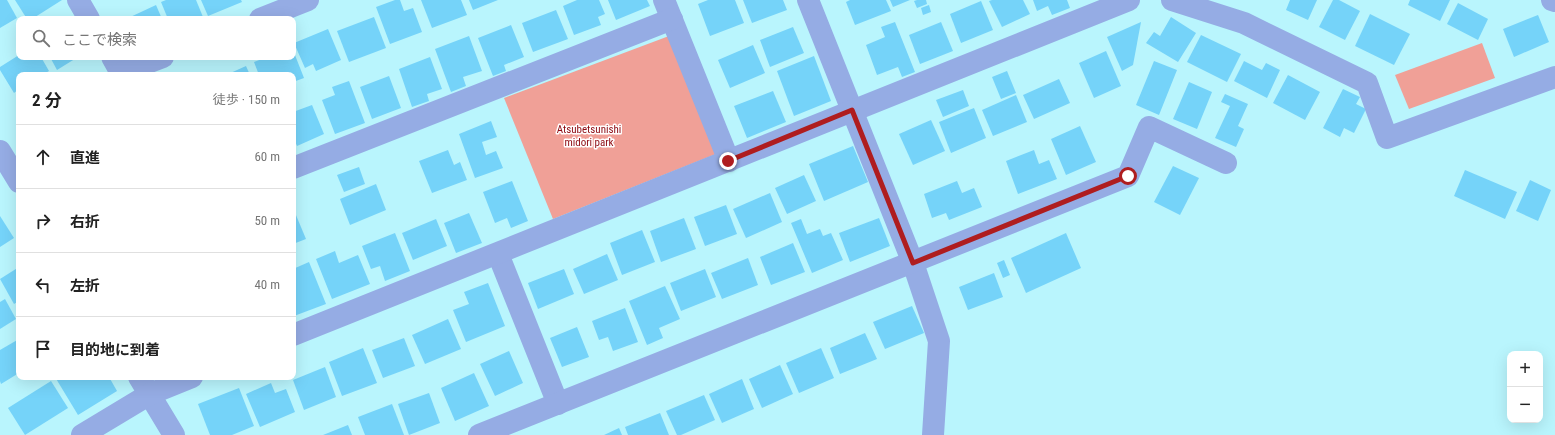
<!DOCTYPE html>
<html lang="ja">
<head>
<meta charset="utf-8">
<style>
  :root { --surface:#fff; --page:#f6f6f6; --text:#222; --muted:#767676; --line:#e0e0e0 }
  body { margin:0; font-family:"Roboto Condensed","Noto Sans JP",sans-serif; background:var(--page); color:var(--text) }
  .controls { position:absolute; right:12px; bottom:12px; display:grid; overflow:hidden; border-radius:8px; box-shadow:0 4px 16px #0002 }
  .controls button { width:36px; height:36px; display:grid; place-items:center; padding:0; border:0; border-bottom:1px solid var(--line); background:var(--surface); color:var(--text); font:20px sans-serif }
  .stop { position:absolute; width:12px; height:12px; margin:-9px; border:3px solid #af1d1f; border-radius:50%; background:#fff }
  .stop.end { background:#af1d1f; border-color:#fff; box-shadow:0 1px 4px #0008 }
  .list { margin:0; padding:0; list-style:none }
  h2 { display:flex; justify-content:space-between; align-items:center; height:52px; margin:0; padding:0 16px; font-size:17px }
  h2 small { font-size:13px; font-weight:400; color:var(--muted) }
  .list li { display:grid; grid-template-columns:26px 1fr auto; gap:12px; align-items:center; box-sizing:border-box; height:64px; padding:0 16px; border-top:1px solid var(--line) }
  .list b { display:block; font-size:15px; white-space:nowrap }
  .list em { font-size:13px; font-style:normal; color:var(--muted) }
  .icon { flex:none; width:22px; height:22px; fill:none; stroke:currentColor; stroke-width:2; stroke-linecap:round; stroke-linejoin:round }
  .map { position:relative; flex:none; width:1555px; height:435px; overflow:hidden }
  .search { position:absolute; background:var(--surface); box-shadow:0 4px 16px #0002; left:16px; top:16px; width:280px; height:44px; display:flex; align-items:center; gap:10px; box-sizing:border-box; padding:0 14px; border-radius:8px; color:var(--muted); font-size:15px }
  .panel { position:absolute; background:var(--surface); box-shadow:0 4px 16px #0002; left:16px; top:72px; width:280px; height:308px; border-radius:8px }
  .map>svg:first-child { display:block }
</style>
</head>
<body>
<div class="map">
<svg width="1555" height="435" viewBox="0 0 1555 435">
  <rect width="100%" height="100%" fill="#b9f5fd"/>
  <g fill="#f0a097">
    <path d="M669,36L716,154L553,219L504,98Z"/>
    <path d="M1482,43L1495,78L1409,109L1395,75Z"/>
  </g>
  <g fill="#75d3f9">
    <path d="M0,0H7L17,18L0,28Z"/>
    <path d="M15,0H62L32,19H27Z"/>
    <path d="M166,0H196L203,17L197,19H168L161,2Z"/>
    <path d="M201,0H241L242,2L208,16Z"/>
    <path d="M395,0H400L404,11L413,8L422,32L390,44L376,7Z"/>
    <path d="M421,0H461L467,15L432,28Z"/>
    <path d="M469,0H498L473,10Z"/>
    <path d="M577,0H599L605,14L598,17L601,25L574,35L563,6Z"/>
    <path d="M608,0H647L650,6L616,20Z"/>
    <path d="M708,0H735L744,23L710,36L698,4Z"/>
    <path d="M743,0H783L787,10L752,23Z"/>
    <path d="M850,0H886L891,11L855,25L846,2Z"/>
    <path d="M890,0H910L893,7Z"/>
    <path d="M917,0H926L927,4L917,8L914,1Z"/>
    <path d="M992,0H1023L1030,14L1002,27L989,1Z"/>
    <path d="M1033,0H1067L1070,8L1052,15L1048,6L1037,11Z"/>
    <path d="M1290,0H1317L1308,20L1286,10Z"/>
    <path d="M1333,0H1339L1360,11L1345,40L1319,27Z"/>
    <path d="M1410,0H1450L1440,21L1408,5Z"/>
    <path d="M981,1L993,30L961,43L950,14Z"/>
    <path d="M1458,3L1488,19L1478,40L1447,24Z"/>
    <path d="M156,5L162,19H126Z"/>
    <path d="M929,5L931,12L923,15L921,8Z"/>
    <path d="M556,10L568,39L533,52L522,23Z"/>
    <path d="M1370,14L1410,34L1394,65L1355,46Z"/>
    <path d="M1538,15L1549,42L1514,57L1503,29Z"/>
    <path d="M374,17L386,48L349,62L337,31Z"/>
    <path d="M1171,17L1196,33L1178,62L1146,43L1154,32L1160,36Z"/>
    <path d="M895,22L915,72L902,77L898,67L877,75L866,45L885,37L881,27Z"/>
    <path d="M941,22L953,51L920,64L909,35Z"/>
    <path d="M1141,22L1133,65L1122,71L1107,37Z"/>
    <path d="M511,25L524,57L504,65L506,71L493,76L478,38Z"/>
    <path d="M793,27L804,53L770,67L760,40Z"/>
    <path d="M328,29L341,60L316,71L313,64L305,68L294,43Z"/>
    <path d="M1201,35L1241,54L1227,82L1187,62Z"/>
    <path d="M469,36L482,71L463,77L466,86L451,92L435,49Z"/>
    <path d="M753,45L765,73L730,88L718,60Z"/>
    <path d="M293,50L304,78L293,82V75H259L254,62L267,57H293Z"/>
    <path d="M1106,51L1121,86L1094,98L1079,63Z"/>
    <path d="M19,55V57H41L49,71L42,75H19V89L14,93L0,70V67Z"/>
    <path d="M814,56L831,101L794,116L777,71Z"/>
    <path d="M50,57H78L57,70Z"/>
    <path d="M430,57L442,89L427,94L429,101L412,107L399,69Z"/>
    <path d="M1154,61L1177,70L1159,115L1136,105Z"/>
    <path d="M1244,61L1262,70L1266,63L1280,70L1267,98L1234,81Z"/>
    <path d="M246,66L250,75H226Z"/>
    <path d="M1007,71L1016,93L1001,99L992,77Z"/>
    <path d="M1288,75L1320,92L1305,120L1273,103Z"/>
    <path d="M389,76L401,108L372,119L360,87Z"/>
    <path d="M1059,79L1070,103L1034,119L1023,95Z"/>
    <path d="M349,81L365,123L335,134L322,100L335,95L332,87Z"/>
    <path d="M1189,82L1212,92L1197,129L1173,119Z"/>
    <path d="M1343,89L1360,97L1356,104L1366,109L1354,133L1344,128L1340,137L1323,128Z"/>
    <path d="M963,90L969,106L943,117L936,100Z"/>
    <path d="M773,91L786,122L747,138L734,106Z"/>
    <path d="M1225,94L1248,104L1238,126L1244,129L1236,147L1215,138L1230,106L1221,102Z"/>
    <path d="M1016,95L1027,122L993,136L982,110Z"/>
    <path d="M312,105L324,134L297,146L293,137V112Z"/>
    <path d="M974,108L986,138L951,153L939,122Z"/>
    <path d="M931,120L945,151L913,165L899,134Z"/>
    <path d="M491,121L497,137L482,142L486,155L496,151L503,168L475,178L459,134Z"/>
    <path d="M1080,126L1096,162L1066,175L1051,139Z"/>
    <path d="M853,146L868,182L824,201L809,164Z"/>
    <path d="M448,150L454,165L460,162L467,180L432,193L419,161Z"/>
    <path d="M1034,150L1039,164L1049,160L1057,179L1018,194L1006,161Z"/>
    <path d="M1173,166L1199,178L1180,215L1154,202Z"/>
    <path d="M359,167L365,184L344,192L337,175Z"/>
    <path d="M1465,170L1517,192L1505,219L1454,196Z"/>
    <path d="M804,175L816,201L787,214L775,188Z"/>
    <path d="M1530,180L1551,190L1538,221L1516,211Z"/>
    <path d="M512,181L528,221L511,228L507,218L495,223L483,192Z"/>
    <path d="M957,181L962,193L974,188L982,207L949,220L946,213L932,218L924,194Z"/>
    <path d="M376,184L386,210L350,225L340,199Z"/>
    <path d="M770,193L782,222L746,238L733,209Z"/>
    <path d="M726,205L737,234L705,246L694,217Z"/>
    <path d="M293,208L306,239L293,244Z"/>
    <path d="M469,213L482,243L456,253L444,223Z"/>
    <path d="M0,216L14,238L0,247Z"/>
    <path d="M684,218L696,249L661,262L650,231Z"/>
    <path d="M879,218L890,246L850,262L839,233Z"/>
    <path d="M436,219L447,246L413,260L402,233Z"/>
    <path d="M801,219L807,234L820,229L823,236L831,233L843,260L812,273L791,223Z"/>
    <path d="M642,230L655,262L622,275L610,243Z"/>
    <path d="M395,233L410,271L385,281L380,266L371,269L362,246Z"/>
    <path d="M1066,233L1081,268L1026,293L1011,258Z"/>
    <path d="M793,243L805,272L771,285L760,257Z"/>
    <path d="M335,251L339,263L358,255L370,284L332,299L316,259Z"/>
    <path d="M607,254L618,280L584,294L573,269Z"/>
    <path d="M748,258L758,285L722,299L711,273Z"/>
    <path d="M1004,260L1010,275L1003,278L997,263Z"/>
    <path d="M309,262L326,304L294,316L293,269Z"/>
    <path d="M19,267V301L14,304L0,279Z"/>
    <path d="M564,269L574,294L538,309L528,283Z"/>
    <path d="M705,269L716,297L681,311L670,283Z"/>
    <path d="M994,273L1003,297L968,310L959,287Z"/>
    <path d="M488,283L505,326L466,342L453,310L469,304L464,292Z"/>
    <path d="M665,286L680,319L659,328L663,338L647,345L629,301Z"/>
    <path d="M5,299L16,319L0,329V302Z"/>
    <path d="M912,306L924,333L885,349L873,322Z"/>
    <path d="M625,308L638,342L613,351L608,337L599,340L592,321Z"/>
    <path d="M448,319L461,349L425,364L412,335Z"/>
    <path d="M577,327L589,357L562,367L550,338Z"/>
    <path d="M865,333L877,359L840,374L830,348Z"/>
    <path d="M404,338L415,366L383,378L372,350Z"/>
    <path d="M19,339V373L1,384L0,381V350Z"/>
    <path d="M363,348L377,383L342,396L329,362Z"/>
    <path d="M821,348L834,378L799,393L786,363Z"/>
    <path d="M509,351L523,383L495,396L480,364Z"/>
    <path d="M780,365L793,394L762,408L749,379Z"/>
    <path d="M325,367L336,397L304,410L293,380Z"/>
    <path d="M474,373L489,406L455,421L441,388Z"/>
    <path d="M55,377H109L117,391L78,415Z"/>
    <path d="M742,379L754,409L722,423L709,394Z"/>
    <path d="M51,381L68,408L25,435L8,408Z"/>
    <path d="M271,383L275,393L286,389L295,412L260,427L246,394Z"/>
    <path d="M239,388L254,426L232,435H210L198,404Z"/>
    <path d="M429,393L440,423L409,435L398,404Z"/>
    <path d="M704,395L715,420L681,435H677L666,411Z"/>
    <path d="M392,404L404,435H365L358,417Z"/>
    <path d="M660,413L669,435H628L625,427Z"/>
    <path d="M348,425L352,435H323Z"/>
    <path d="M619,428L622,435H604Z"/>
  </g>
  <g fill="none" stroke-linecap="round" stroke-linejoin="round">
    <g stroke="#95ace4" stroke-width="22">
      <path d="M78,0L89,19"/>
      <path d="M664,0L729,161"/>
      <path d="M808,0L913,263L939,341L933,435"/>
      <path d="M1172,0L1244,23L1367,83L1387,138L1555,77"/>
      <path d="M1552,0L1555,1"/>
      <path d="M260,19L308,0"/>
      <path d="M112,57L122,75"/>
      <path d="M121,73L163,57"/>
      <path d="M0,151L19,182"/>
      <path d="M293,168L672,19"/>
      <path d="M498,254L558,404"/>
      <path d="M293,335C572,224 850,111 1129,0"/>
      <path d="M139,377L174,435"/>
      <path d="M82,435L150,394L192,377"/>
      <path d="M479,435L1128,176L1149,127L1226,163"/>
    </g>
  </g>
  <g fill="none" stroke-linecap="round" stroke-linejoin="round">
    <path stroke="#af1d1f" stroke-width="5" d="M728,161L852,110L913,263L1128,176"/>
  </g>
  <g text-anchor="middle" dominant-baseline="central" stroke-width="3" stroke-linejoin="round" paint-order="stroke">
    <g font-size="11" fill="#8d0a11" stroke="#fff">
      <text x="589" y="129">Atsubetsunishi<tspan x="589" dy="13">midori park</tspan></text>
    </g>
  </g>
</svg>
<div class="controls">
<button>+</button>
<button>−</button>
</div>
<div class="stop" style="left:1128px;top:176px"></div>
<div class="stop end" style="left:728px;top:161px"></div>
<div class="search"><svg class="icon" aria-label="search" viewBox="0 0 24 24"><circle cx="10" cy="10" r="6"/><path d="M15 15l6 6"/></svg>ここで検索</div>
<section class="panel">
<h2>2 分<small>徒歩 · 150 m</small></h2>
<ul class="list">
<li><svg class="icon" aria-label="ahead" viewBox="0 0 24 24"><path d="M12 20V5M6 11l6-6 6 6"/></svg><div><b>直進</b></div><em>60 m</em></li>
<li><svg class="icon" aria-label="right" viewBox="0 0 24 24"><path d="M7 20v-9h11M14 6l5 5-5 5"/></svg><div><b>右折</b></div><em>50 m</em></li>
<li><svg class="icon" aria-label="left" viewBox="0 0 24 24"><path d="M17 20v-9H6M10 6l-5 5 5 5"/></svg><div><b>左折</b></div><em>40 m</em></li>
<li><svg class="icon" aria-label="arrive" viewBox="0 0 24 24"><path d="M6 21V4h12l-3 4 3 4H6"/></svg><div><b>目的地に到着</b></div></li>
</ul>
</section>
</div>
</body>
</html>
